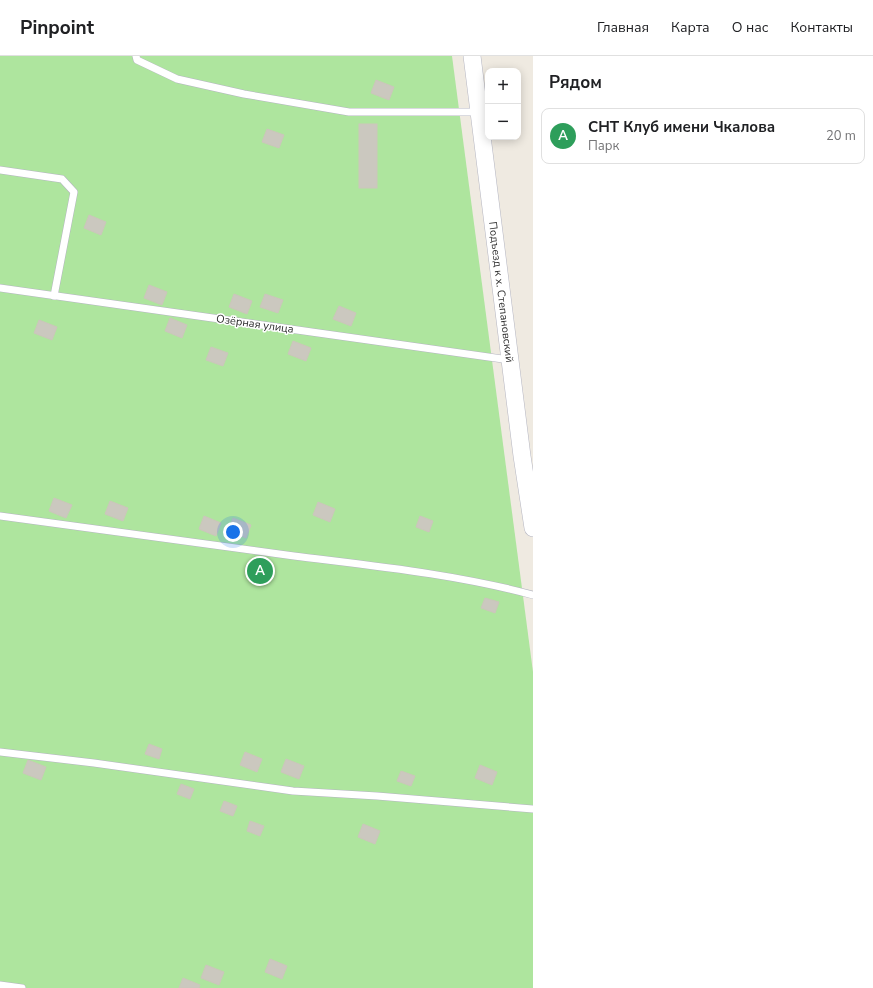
<!DOCTYPE html>
<html lang="ru">
<head>
<meta charset="utf-8">
<style>
  :root { --surface:#fff; --page:#f6f6f6; --text:#202124; --muted:#757577; --line:#e0e0e0; --accent:#d93025 }
  body { margin:0; font-family:"Nunito Sans",sans-serif; background:var(--page); color:var(--text) }
  .controls { position:absolute; right:12px; top:12px; display:grid; overflow:hidden; border-radius:8px; box-shadow:0 2px 10px #0003 }
  .controls button { width:36px; height:36px; display:grid; place-items:center; padding:0; border:0; border-bottom:1px solid var(--line); background:var(--surface); color:var(--text); font:20px sans-serif }
  .you { position:absolute; left:233px; top:476px; width:14px; height:14px; margin:-10px; border:3px solid #fff; border-radius:50%; background:#1a73e8; box-shadow:0 0 0 6px #1a73e833 }
  .badge { display:grid; place-items:center; width:26px; height:26px; border-radius:50%; background:var(--accent); color:#fff; font-size:13px; font-weight:700 }
  .pin { position:absolute; translate:-50% -50%; border:2px solid #fff; box-shadow:0 1px 4px #0006 }
  .list { margin:0; padding:0; list-style:none }
  h2 { display:flex; justify-content:space-between; align-items:center; height:52px; margin:0; padding:0 16px; font-size:17px }
  h2 small { font-size:13px; font-weight:400; color:var(--muted) }
  .list li { display:grid; grid-template-columns:26px 1fr auto; gap:12px; align-items:center; box-sizing:border-box; height:56px; margin:0 8px 8px; padding:0 8px; border:1px solid var(--line); border-radius:8px }
  .list b { display:block; font-size:15px; white-space:nowrap }
  .list p { margin:0; font-size:13px; white-space:nowrap; color:var(--muted) }
  .list em { font-size:13px; font-style:normal; color:var(--muted) }
  .map { position:relative; flex:none; width:533px; height:932px; overflow:hidden }
  header { display:flex; align-items:center; gap:24px; box-sizing:border-box; height:56px; padding:0 20px; background:var(--surface); border-bottom:1px solid var(--line) }
  header strong { font-size:19px }
  nav { display:flex; gap:22px; margin-inline-start:auto; font-size:14px }
  main { display:flex }
  aside { flex:1; background:var(--surface) }
  .map>svg:first-child { display:block }
</style>
</head>
<body>
<header>
<strong>Pinpoint</strong>
<nav><a>Главная</a><a>Карта</a><a>О нас</a><a>Контакты</a></nav>
</header>
<main>
<div class="map">
<svg width="533" height="932" viewBox="0 0 533 932">
  <rect width="100%" height="100%" fill="#efeae1"/>
  <path fill="#aee59e" d="M0,0H452L533,616V932H0Z"/>
  <g fill="#cbc8bf" stroke="#cbc7ba">
    <path d="M376,24L394,31L389,44L371,37Z"/>
    <rect x="359" y="68" width="18" height="64"/>
    <path d="M267,73L284,79L279,92L262,86Z"/>
    <path d="M89,159L106,166L101,179L84,172Z"/>
    <path d="M149,229L167,236L162,249L144,242Z"/>
    <path d="M234,238L252,245L247,258L229,251Z"/>
    <path d="M265,238L283,244L278,257L260,251Z"/>
    <path d="M339,250L356,257L351,270L333,263Z"/>
    <path d="M170,262L187,269L182,282L165,275Z"/>
    <path d="M39,264L57,271L52,284L34,277Z"/>
    <path d="M293,285L311,292L306,305L288,298Z"/>
    <path d="M211,291L228,297L223,310L206,304Z"/>
    <path d="M54,442L72,449L66,462L49,455Z"/>
    <path d="M110,445L128,452L123,465L105,458Z"/>
    <path d="M318,446L335,453L330,466L313,459Z"/>
    <path d="M204,460L221,467L216,480L199,473Z"/>
    <path d="M420,460L433,465L429,476L416,471Z"/>
    <path d="M233,462L251,469L246,482L228,475Z"/>
    <path d="M485,542L499,546L495,557L481,552Z"/>
    <path d="M149,688L162,693L159,703L145,698Z"/>
    <path d="M245,696L262,703L257,716L240,709Z"/>
    <path d="M286,703L304,710L299,723L281,716Z"/>
    <path d="M28,704L46,711L41,724L23,717Z"/>
    <path d="M480,709L497,716L492,729L475,722Z"/>
    <path d="M401,715L415,720L411,730L397,725Z"/>
    <path d="M181,728L194,733L190,743L177,738Z"/>
    <path d="M224,745L237,750L233,760L220,755Z"/>
    <path d="M250,765L264,770L260,780L247,775Z"/>
    <path d="M363,768L380,775L375,788L358,781Z"/>
    <path d="M270,903L287,910L282,923L265,916Z"/>
    <path d="M206,909L224,916L219,929L201,922Z"/>
    <path d="M183,922L200,929L199,932H179Z"/>
  </g>
  <g fill="none" stroke-linecap="round" stroke-linejoin="round">
    <defs>
      <g id="service">
        <path d="M136,0L137,4L177,23L244,38L349,56H479"/>
        <path d="M0,114L62,123L74,136L54,240"/>
        <path d="M0,232L510,304"/>
        <path d="M0,460C98,474 196,487 294,500C374,510 455,518 533,539"/>
        <path d="M0,696L94,707L293,735L377,740L533,753"/>
        <path d="M0,929L22,932"/>
      </g>
      <path id="tertiary" d="M472,0L522,400L533,472"/>
    </defs>
    <use href="#service" stroke="#b4b5c1" stroke-width="8"/>
    <use href="#tertiary" stroke="#b4b5c1" stroke-width="18"/>
    <use href="#service" stroke="#fff" stroke-width="7"/>
    <use href="#tertiary" stroke="#fff" stroke-width="17"/>
  </g>
  <g text-anchor="middle" dominant-baseline="central" stroke-width="3" stroke-linejoin="round" paint-order="stroke">
    <g font-size="11" fill="#2e2e2e" stroke="#fff">
      <text transform="translate(501 236) rotate(83)">Подъезд к х. Степановский</text>
      <text transform="translate(255 268) rotate(8)">Озёрная улица</text>
    </g>
  </g>
</svg>
<div class="controls">
<button>+</button>
<button>−</button>
</div>
<div class="you"></div>
<div class="pin badge" style="left:260px;top:515px;background:#2e9e5b">A</div>
</div>
<aside>
<h2>Рядом<small></small></h2>
<ul class="list">
<li><span class="badge" style="background:#2e9e5b">A</span><div><b>СНТ Клуб имени Чкалова</b><p>Парк</p></div><em>20 m</em></li>
</ul>
</aside>
</main>
</body>
</html>
